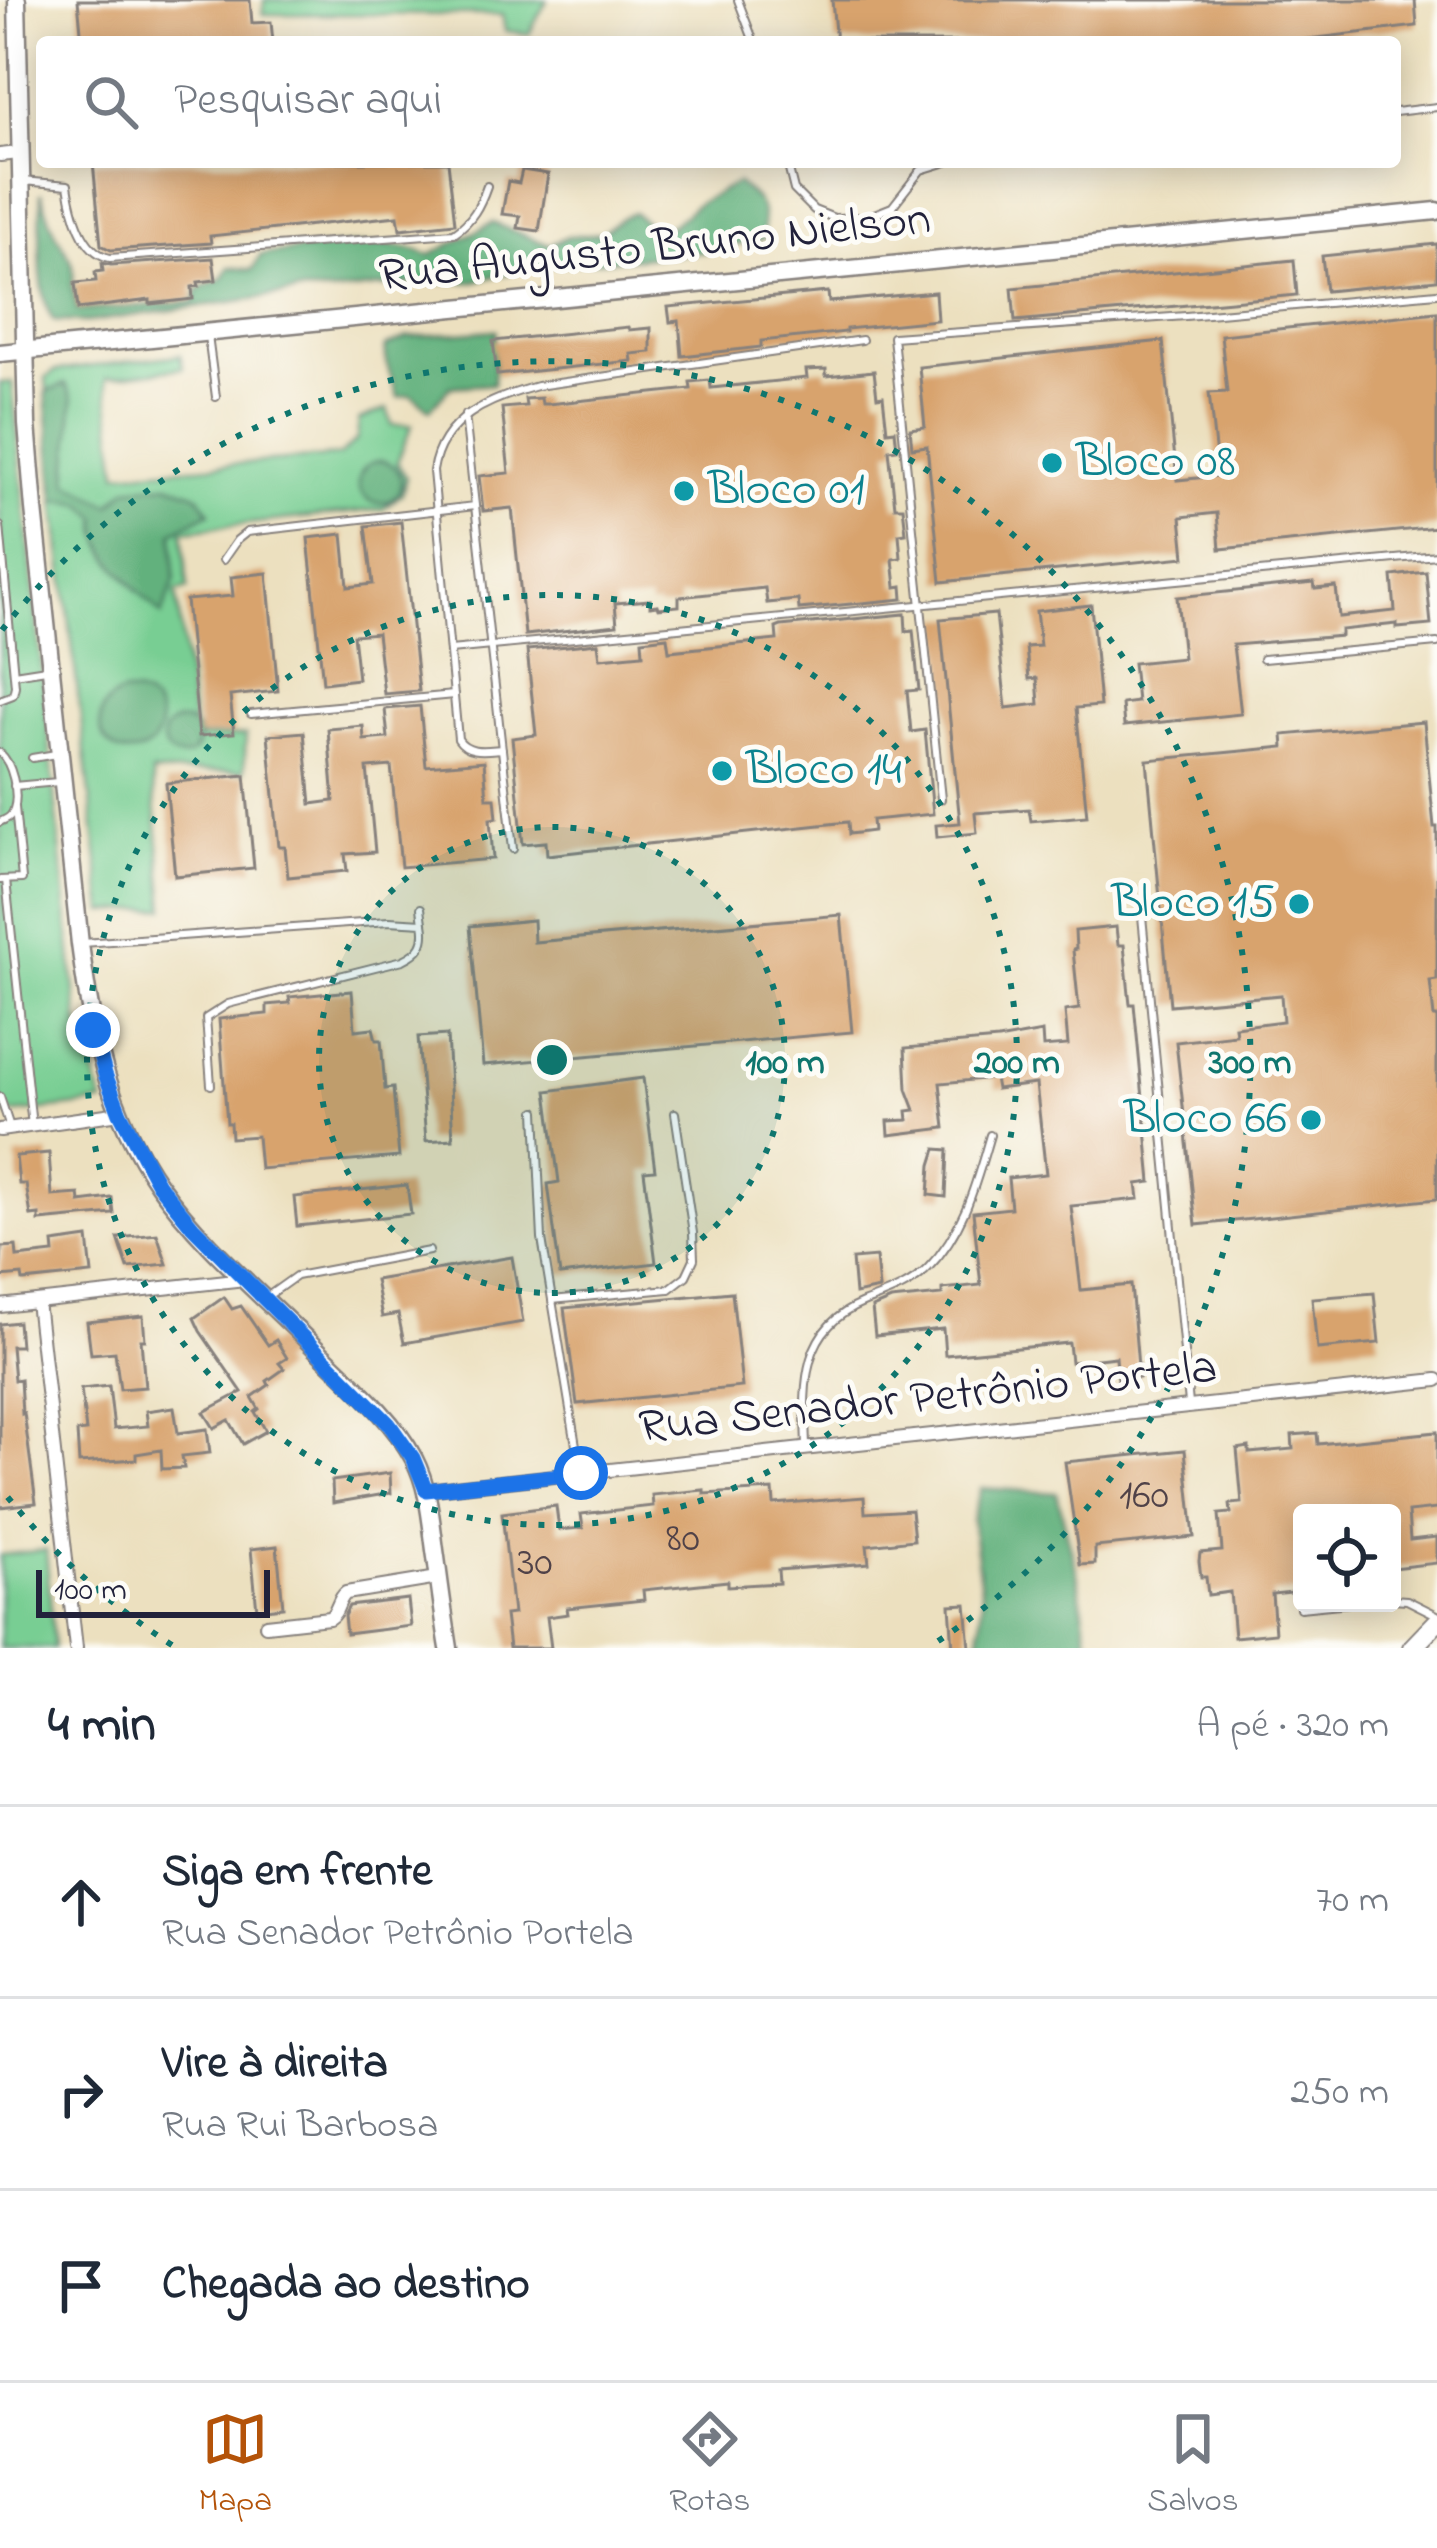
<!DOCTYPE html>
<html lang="pt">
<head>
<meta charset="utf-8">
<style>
  :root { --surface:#fff; --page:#f2f2f3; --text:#1f2937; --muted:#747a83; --line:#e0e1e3; --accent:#b45309 }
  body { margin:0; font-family:"Indie Flower",sans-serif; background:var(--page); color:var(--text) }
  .controls { position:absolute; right:36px; bottom:36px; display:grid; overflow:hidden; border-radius:12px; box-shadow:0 6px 30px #0003 }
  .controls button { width:108px; height:108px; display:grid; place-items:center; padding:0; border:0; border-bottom:3px solid var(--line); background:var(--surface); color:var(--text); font:60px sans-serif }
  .scale { position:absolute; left:36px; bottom:30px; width:234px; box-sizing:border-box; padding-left:12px; border:6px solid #22223b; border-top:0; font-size:33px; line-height:42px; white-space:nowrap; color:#22223b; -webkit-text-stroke:9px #fdfcf7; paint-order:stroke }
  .stop { position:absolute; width:36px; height:36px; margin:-27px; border:9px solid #1a73e8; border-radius:50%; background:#fff }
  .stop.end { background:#1a73e8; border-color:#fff; box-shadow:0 3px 12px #0008 }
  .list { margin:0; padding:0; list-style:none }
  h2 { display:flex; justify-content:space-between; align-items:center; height:156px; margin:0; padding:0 48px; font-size:51px }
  h2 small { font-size:39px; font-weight:400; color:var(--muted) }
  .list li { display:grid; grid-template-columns:78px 1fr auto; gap:36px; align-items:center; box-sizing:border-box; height:192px; padding:0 48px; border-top:3px solid var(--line) }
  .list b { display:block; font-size:45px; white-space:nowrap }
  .list p { margin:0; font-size:39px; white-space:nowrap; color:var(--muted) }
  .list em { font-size:39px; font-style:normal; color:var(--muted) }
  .icon { flex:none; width:66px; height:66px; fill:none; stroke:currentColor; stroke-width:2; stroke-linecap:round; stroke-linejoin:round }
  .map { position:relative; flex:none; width:1437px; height:1648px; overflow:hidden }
  .search { position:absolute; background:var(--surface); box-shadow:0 6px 30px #0003; left:36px; right:36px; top:36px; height:132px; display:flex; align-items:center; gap:30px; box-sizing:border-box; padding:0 42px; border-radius:12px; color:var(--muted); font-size:45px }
  .sheet { height:732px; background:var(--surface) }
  nav { display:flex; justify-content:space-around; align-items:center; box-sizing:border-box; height:168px; border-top:3px solid var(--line); background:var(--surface); font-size:33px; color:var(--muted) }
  nav a { display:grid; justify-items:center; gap:6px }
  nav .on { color:var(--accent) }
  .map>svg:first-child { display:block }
</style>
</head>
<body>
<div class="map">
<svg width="1437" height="1648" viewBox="0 0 1437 1648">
  <rect width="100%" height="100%" fill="#fdfcf7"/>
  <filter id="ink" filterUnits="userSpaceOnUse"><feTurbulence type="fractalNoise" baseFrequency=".00833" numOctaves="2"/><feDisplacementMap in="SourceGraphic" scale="24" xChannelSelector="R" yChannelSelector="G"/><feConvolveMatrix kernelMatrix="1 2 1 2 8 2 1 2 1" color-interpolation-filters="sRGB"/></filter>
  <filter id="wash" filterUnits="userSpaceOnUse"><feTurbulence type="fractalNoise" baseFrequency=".004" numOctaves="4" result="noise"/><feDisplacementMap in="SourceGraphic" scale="48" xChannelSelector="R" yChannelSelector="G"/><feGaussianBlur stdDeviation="2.7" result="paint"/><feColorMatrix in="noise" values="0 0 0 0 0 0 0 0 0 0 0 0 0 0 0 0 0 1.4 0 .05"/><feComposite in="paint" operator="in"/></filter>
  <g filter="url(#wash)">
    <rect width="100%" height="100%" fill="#ece0bf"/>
    <g fill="#78ce93" stroke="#4d7867" stroke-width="3">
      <path d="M264,0H547L529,34L505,31L502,15L263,14Z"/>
      <path d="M180,355L183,368L106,378L118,473L339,456L357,439L359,420L387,409L392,425H412L397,462L406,477L402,494L383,509L183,531L188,589L176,591L195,738L246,735L244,771L152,773L165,908L104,912L55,500L46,378L55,371Z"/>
      <path d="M12,382L78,1020L103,1103L0,1115V383Z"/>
      <path d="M46,1550L54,1648H0V1555Z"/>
    </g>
    <g fill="#62b17d" stroke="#426a5c" stroke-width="3">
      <path d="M737,183C762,202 765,207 763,239L704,252L535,267L471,282L406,284L330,293L301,292L88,322L54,321C35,296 41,226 41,193C45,206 49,219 55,231C64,252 78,261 72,285L77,311L195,302L198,289L222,279L229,267L252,270L261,255C312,249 382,234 430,255L493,223L549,245L568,237L601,233L621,218L634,213L648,224L670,227L698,203Z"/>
      <path d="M496,330L493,384L450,387L430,410L411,395L398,397L387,365L385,347L408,337Z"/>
      <path d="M66,384L73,400L68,482L110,505L128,488L169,484L197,494L210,512L173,532L175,580L162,615C138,589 94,556 98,518L81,503L55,500L46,392Z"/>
      <circle cx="380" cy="482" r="21"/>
      <circle cx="130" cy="723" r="30"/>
      <circle cx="181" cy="739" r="18"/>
      <path d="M981,1488L1057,1493L1077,1573L1089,1648H979L982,1597L972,1520Z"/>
    </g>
    <g id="blocks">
      <g fill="#d8a36d">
        <path d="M78,0H250L252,23L271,22L273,42H82Z"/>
        <path d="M832,0H1415L1417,26L1283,42H836Z"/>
        <path d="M93,162H448L455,223L400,229L398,216L210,236L211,243L111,250L101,245Z"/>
        <path d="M522,170L548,174L539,231L518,228L520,216L502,214L508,181L519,183Z"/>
        <path d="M1437,244V280L1326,291L1322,256Z"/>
        <path d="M213,258L216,280L198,282L199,286L192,287L193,299L150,304V300L78,309L75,283L96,281L95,272L103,271L102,263L111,265Z"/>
        <path d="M1294,260L1297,295L1015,321L1012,288Z"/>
        <path d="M828,292L829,302L935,292L937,320L846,329V332L761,341V347L682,356L679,321L670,322L668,307Z"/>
        <path d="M1437,312V527L1220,549L1217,513L1181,517L1185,557L941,582L927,446L912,448L910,429L925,427L919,367L1163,341L1177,480L1218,476L1209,393L1227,392L1221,335Z"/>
        <path d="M628,327L629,330L651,328V352L631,354L632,361L497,375L493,341Z"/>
        <path d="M826,369V376L874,371L877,397L883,396L887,431L895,430L897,449L889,450L895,507H903L906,533L899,534L901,558L893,559L896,587L902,586L903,599L799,609L798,600L767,603L765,588L679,597V606L659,608L658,605L650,606V600L615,603L617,625L525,635L512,508L483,511L479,476L509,473L502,408L526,406L525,399L541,398L542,404H548L691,389L690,382L710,380L711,388L807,378L806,370Z"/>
        <path d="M401,522L419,691L384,694L377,633L353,635L358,679L323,683L308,538L343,534L348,587L373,584L366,526Z"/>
        <path d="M1426,572L1431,625L1397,628V624L1341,630V636L1233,645L1241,714L1124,726L1122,704L1137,702L1133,663L1183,658L1177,597L1314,583L1315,589L1336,587L1339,617L1395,611L1392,576Z"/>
        <path d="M267,573L278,691L230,696L234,733L199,736L186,600L233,596L231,577Z"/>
        <path d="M1091,605L1100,706L1076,708L1087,816L1031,821L1029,809L975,813L977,833L937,837L936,825L960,823L940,619L996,614L1006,708L1039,704L1037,678L1029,679L1026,647L1040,646L1036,611Z"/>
        <path d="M905,614L906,631L913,630L919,690L907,691L911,732L925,730L933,814L872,820L873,831L849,834L848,822L547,855L546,842L523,844L512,738L536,735L527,650L598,643L600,658L643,654L642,640L667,637L669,651L777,640L776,628L781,626Z"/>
        <path d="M420,706L426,766L484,761L487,798H495L497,818L490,819L493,859L401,867L391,766L367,768L375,852L345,854L347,871L288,877L285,847H279L268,735L304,732L311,804L334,801L328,729L363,726L364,740L388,738L385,709Z"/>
        <path d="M1424,722L1434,827H1437V980L1430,981L1434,1017H1437V1199L1196,1225L1176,1042L1236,1035L1235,1027L1283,1021L1281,995L1170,1005L1147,760L1284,747L1283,735Z"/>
        <path d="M245,775L254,868L175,876L166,783Z"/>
        <path d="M841,915L852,1032L483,1065L470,926L533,920L534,942Z"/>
        <path d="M1116,927L1118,945H1124L1130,1004H1134L1151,1182L1137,1184L1139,1199L1071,1206L1081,1290L1131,1285L1139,1378L1118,1380L1116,1357L1071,1362L1069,1343L945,1355L943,1329L875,1336L872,1308L891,1300L942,1295V1289L981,1285L973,1212L1011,1208L1008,1178L1046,1174L1036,1084L996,1089L994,1078L940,1083L945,1128L889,1135L888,1121L908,1120L907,1111L915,1110L907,1089L905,1048L998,1040L1042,1032L1043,1047L1068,1045L1065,1011L1079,1009L1073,950L1076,949L1075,931Z"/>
        <path d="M352,991L355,1030L373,1028L376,1040H381L385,1089L393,1088L399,1157L260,1169L257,1136L231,1138L230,1123H227L219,1019L267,1014V1005L290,1003L289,997Z"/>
        <path d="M447,1035L453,1139L426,1141L418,1037Z"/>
        <path d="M643,1078L655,1170L644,1171L656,1263L560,1275L548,1184L559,1182L547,1091Z"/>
        <path d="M936,1149L948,1150L946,1197L929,1195L931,1165Z"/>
        <path d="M49,1153L52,1196L79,1194L80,1202L112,1198L114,1214L39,1221V1215L31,1216L26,1184H19L16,1156Z"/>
        <path d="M407,1185L411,1214L297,1226L294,1197Z"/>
        <path d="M157,1234L167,1264L128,1268L118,1238Z"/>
        <path d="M88,1238L92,1274L23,1281L22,1275L0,1277L2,1247L16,1246L17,1257L54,1253L53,1243Z"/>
        <path d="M512,1257L523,1322L404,1343L398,1314L382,1317L375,1280Z"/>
        <path d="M876,1257L879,1289L855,1294L852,1259Z"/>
        <path d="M732,1292L742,1387L577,1404L564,1308Z"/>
        <path d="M1374,1293L1379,1343L1317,1349L1312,1298Z"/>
        <path d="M224,1297L232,1309L241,1306L268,1345L276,1340L287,1358L279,1363L284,1369L267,1381L269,1385L252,1397L259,1409L255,1412L266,1431L243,1444L229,1420L214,1428L204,1412L242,1392L200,1331L194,1318Z"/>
        <path d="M143,1316L145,1340H141L145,1387L120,1389L115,1352L91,1354L87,1322Z"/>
        <path d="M18,1322L20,1346H11L14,1380L20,1379L22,1414L24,1413L36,1503L0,1507V1324Z"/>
        <path d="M109,1386L114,1429L148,1426L146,1411L174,1407L178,1433L207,1429L210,1453L182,1456L184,1468L162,1469L161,1450L136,1454V1459L79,1463L77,1432L86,1431L81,1389Z"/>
        <path d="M1437,1432V1509L1408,1512L1410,1540L1437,1537V1563L1392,1568V1513H1302V1591L1272,1594L1275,1633L1234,1637L1230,1592L1208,1595L1206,1577H1201L1199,1561L1200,1553L1222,1551L1219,1514L1231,1513L1230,1504L1242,1503L1237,1449L1249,1447V1453L1293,1449L1292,1435L1317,1433L1318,1444Z"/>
        <path d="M1185,1450L1194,1537L1095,1547V1564L1080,1565L1065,1462Z"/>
        <path d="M390,1473L391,1493L333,1503L332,1481Z"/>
        <path d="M704,1490V1494L773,1490L774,1504L864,1497L865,1513L911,1510L914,1540L867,1545L869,1563L778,1570L779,1583L728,1586V1581L643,1590L644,1600L567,1608L568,1614L547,1617L551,1648H509L505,1615L513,1614L502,1513L556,1506L559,1530L583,1528L581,1514L653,1506L652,1495Z"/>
        <path d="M277,1546L283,1607L257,1610L251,1549Z"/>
        <path d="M408,1599L411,1626L346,1634L344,1616L349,1606Z"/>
        <path d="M966,1604L970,1648H953L950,1605Z"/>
      </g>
    </g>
  </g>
  <g filter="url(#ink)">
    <use href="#blocks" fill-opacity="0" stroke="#87817d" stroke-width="3"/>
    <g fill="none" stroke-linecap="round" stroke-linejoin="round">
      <defs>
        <g id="service">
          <path d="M738,0L754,42"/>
          <path d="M1395,112L1437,107"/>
          <path d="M787,162L794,190L814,210L834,218L867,217L892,207L921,170L947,162"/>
          <path d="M23,181L68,185C72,211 81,252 110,258L454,233C472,221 480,206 487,186"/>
          <path d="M208,336L216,397"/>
          <path d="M465,415L513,849"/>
          <path d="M0,526L15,686L13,695L0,700"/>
          <path d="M223,560L237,540L247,532L475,506"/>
          <path d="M450,650L1437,555"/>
          <path d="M1263,659L1437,643"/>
          <path d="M14,674L46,669"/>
          <path d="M251,714L454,695"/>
          <path d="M502,749C486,750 468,754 458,739L433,471C441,418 490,399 537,386L862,340"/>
          <path d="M0,753C12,763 19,793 14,809C11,818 7,818 0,822"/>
          <path d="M32,758L56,754"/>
          <path d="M14,786L58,782"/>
          <path d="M941,799L893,337L1186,316L1437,293"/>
          <path d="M0,880L22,879L15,807"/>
          <path d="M6,880L32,1126"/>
          <path d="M421,908L423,923"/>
          <path d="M1142,916L1189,1404"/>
          <path d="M83,943L389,921L423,923C427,943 420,952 403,960L228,1004L206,1018L211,1085"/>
          <path d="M0,1097L10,1127"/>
          <path d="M536,1111L542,1239L580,1470"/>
          <path d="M268,1296L296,1276L429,1251"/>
          <path d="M552,1300L669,1289L686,1276L694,1259L693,1233L675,1113"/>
          <path d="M806,1446C804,1388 799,1329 863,1303C886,1294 911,1286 928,1268C964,1231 976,1183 990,1135"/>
          <path d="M1392,1599L1407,1600L1437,1615"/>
          <path d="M1300,1608L1350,1603"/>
        </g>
        <g id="minor">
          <path d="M0,155L19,153"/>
          <path d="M0,1130L120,1113"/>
          <path d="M37,1302L76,1648"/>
          <path d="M0,1306L245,1279"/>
          <path d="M426,1490L1437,1380"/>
          <path d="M266,1625L329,1618C339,1612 337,1600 346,1593L438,1578"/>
        </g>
        <g id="secondary">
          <path d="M17,0L27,424L34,509L80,944C91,1030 108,1112 159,1185C201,1244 259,1292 311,1344C346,1379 391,1415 414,1459C430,1490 431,1524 436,1557C440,1588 444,1618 449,1648"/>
          <path d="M0,353L1437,211"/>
        </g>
        <path id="primary" d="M1412,1648L1437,1622"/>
      </defs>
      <use href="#service" stroke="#87817d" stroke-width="10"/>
      <use href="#minor" stroke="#87817d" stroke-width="16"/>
      <use href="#secondary" stroke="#87817d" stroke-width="21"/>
      <use href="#primary" stroke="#87817d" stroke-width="22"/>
      <use href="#service" stroke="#fff" stroke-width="6"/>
      <use href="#minor" stroke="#fff" stroke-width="12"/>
      <use href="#secondary" stroke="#fff" stroke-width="16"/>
      <use href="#primary" stroke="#fff" stroke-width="18"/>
    </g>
  </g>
  <g fill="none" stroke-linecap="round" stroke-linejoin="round" filter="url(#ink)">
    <path stroke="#1a73e8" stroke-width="15" d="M93,1030L105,1074L120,1113L158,1184L193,1227L389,1424L413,1458L426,1490L581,1473"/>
  </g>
  <circle cx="552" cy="1060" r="233" fill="#0f766e" fill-opacity=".12"/>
  <g fill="none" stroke="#0f766e" stroke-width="6" stroke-dasharray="6 12">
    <circle cx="552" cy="1060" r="233"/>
    <circle cx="552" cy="1060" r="465"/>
    <path d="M172 1645A698 698 0 0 1 2 1490M2 630A698 698 0 1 1 932 1645"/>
  </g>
  <g fill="#0f9aa8" stroke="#fdfcf7" stroke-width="4.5">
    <circle cx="1052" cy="463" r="12"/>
    <circle cx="684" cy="491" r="12"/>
    <circle cx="722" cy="771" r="12"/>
    <circle cx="1299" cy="904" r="12"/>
    <circle cx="1311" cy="1120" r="12"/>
  </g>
  <g text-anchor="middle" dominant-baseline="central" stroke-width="10" stroke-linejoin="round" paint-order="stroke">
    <g font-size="42" fill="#504248">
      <text x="1144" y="1496">160</text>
      <text x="683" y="1539">80</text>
      <text x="535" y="1563">30</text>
    </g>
    <g font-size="48" fill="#22223b" stroke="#fdfcf7">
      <text transform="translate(655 249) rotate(-6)">Rua Augusto Bruno Nielson</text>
      <text transform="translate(928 1399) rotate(-6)">Rua Senador Petrônio Portela</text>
    </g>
    <g font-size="48" fill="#0d838f" stroke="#fdfcf7" text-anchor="start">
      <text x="1076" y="463">Bloco 08</text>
      <text x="708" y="491">Bloco 01</text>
      <text x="746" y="771">Bloco 14</text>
      <text x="1275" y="904" text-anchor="end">Bloco 15</text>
      <text x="1287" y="1120" text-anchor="end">Bloco 66</text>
    </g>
  </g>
  <circle cx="552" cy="1060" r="18" fill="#0f766e" stroke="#fdfcf7" stroke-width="6"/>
  <g font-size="36" text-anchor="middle" font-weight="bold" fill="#0f766e" stroke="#fdfcf7" stroke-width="10" stroke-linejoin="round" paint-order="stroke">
    <text x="785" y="1073">100 m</text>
    <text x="1017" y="1073">200 m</text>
    <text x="1250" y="1073">300 m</text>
  </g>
</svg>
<div class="controls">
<button><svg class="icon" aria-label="locate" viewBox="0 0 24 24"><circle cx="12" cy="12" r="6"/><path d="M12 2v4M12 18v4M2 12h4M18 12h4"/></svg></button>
</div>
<div class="scale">100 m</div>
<div class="stop" style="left:581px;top:1473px"></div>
<div class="stop end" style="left:93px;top:1030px"></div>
<div class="search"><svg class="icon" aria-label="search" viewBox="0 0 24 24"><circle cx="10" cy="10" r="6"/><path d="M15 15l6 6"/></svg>Pesquisar aqui</div>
</div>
<section class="sheet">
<h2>4 min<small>A pé · 320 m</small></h2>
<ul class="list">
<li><svg class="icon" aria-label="ahead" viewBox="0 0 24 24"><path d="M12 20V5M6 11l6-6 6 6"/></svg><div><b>Siga em frente</b><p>Rua Senador Petrônio Portela</p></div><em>70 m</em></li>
<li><svg class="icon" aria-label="right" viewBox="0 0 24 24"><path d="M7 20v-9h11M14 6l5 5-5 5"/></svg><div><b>Vire à direita</b><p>Rua Rui Barbosa</p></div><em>250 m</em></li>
<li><svg class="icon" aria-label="arrive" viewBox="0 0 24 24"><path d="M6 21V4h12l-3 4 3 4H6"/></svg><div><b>Chegada ao destino</b></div></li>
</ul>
</section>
<nav>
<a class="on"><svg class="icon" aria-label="map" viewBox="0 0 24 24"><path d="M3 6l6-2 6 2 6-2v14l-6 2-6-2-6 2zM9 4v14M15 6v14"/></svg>Mapa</a>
<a><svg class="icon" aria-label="directions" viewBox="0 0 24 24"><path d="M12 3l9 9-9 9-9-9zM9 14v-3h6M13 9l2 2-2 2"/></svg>Rotas</a>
<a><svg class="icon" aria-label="saved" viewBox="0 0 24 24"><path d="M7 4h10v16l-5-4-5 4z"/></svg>Salvos</a>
</nav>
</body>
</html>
